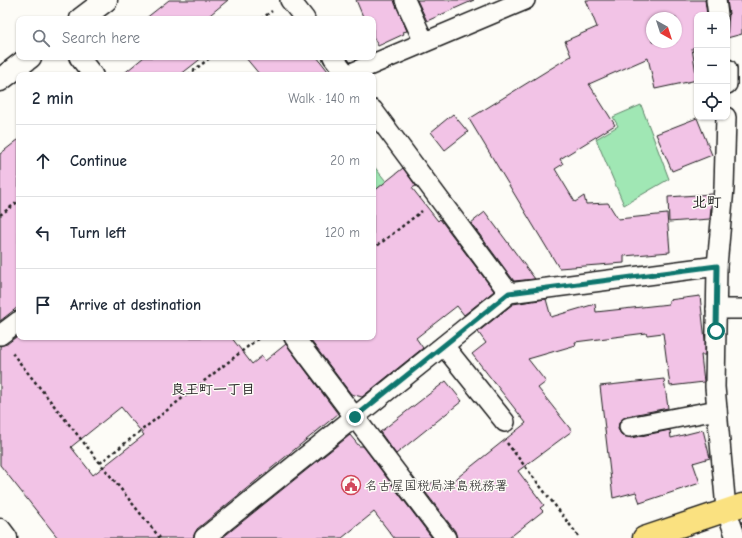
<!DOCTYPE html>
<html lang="en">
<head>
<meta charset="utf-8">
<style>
  :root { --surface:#fff; --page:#f6f6f7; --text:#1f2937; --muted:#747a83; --line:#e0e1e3 }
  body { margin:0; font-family:"Comic Neue","Klee One",sans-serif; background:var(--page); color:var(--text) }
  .controls { position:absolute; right:12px; top:12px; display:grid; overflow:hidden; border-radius:8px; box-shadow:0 1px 3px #0004 }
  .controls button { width:36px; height:36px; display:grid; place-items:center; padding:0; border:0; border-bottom:1px solid var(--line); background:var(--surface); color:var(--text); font:20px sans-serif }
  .compass { position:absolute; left:646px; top:12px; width:36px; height:36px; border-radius:50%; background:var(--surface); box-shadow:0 1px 3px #0004; rotate:141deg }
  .stop { position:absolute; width:12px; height:12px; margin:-9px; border:3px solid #0f766e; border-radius:50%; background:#fff }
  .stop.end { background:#0f766e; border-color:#fff; box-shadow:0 1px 4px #0008 }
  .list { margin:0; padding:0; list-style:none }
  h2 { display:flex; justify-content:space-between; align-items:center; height:52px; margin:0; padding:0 16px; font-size:17px }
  h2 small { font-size:13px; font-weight:400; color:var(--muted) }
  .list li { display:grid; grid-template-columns:26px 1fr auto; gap:12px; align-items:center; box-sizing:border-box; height:72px; padding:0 16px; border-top:1px solid var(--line) }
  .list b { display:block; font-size:15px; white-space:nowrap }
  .list em { font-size:13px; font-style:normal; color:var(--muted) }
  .icon { flex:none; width:22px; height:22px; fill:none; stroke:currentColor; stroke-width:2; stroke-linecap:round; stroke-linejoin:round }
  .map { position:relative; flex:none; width:742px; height:538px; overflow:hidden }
  .search { position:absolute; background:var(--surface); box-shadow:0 1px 3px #0004; left:16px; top:16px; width:360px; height:44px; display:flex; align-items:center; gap:10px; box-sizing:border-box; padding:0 14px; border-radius:8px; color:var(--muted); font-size:15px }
  .panel { position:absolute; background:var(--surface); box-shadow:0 1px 3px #0004; left:16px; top:72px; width:360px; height:268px; border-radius:8px }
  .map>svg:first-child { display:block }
</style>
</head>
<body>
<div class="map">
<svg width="742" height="538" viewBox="0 0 742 538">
  <rect width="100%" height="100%" fill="#fdfcf7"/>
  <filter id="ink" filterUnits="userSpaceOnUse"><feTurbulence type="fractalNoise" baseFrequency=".025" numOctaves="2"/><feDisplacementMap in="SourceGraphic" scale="8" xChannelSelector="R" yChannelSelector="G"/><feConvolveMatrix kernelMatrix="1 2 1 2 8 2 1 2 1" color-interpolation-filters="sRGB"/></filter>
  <g filter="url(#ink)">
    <g fill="#a0e7b4" stroke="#5e8268">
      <path d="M641,105L669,179L624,205L596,139L618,126L613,117Z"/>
      <path d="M373,165L401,200L373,210Z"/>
    </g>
    <g fill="#f2c3e6" stroke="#1c1c1c" fill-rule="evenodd">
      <path d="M169,0H228L205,19H145Z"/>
      <path d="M356,0H394L407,31L403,32L404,34L378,46L373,36V19H364Z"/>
      <path d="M417,0H474L427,21Z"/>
      <path d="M586,0H705L707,15H697V47L692,48L697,80L655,89L648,58L589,84L615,125L560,159L563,164L555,169L575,202L584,196L586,204L608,203L618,219L667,214L670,252L624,256V263L559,268L469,119L571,56L565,41L597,27ZM652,18H676V42H652Z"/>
      <path d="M727,0H742V34L727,38L729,14Z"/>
      <path d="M144,57H203L180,75H122Z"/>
      <path d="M245,57H317L331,75H260Z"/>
      <path d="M453,114L468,132L445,150L431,132Z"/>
      <path d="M697,118L712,155L672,171L656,134Z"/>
      <path d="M19,139L18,307L0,321V154Z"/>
      <path d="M403,168L416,186L412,188L438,221L440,219L494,291L464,315L457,306L416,338L423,348L362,397L351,394L308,337H373V192Z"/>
      <path d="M712,194L710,219L669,222L668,197Z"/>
      <path d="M485,212L535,279L514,281L471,223Z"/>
      <path d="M700,296L705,340V355H701L704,382L670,386L663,333L647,335L646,333L575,342L576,345L528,359L546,382L538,388L572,431L518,471L544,505L540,508L543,511L509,538H457L455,531L423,489L436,480L443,489L526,423L472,354L486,343L478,332L513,304L546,299L551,317L595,304L596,312L669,304V300Z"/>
      <path d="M16,337H231L252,364L262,356L265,361L286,344L338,414L197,529L193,538H58L0,465V346L7,344ZM121,407L144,435L93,475L71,447Z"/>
      <path d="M664,379L668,408L627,416L619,423L618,429L621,434L631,438L670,430L671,438L703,430L710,458L693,463L700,483L640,503L636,492L613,498L600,386Z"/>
      <path d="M446,381L462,401L396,454L380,432Z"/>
      <path d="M350,435L359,446H363L432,538H394L374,512L342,538H222Z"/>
    </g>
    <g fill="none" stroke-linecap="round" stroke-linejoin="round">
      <defs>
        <g id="street">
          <path d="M290,0L305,19"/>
          <path d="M405,0L424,42"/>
          <path d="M716,0L718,15"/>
          <path d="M79,57L93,75"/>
          <path d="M333,57L347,75"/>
          <path d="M727,69V84"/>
          <path d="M347,75L525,0"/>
          <path d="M373,110L509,293"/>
          <path d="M726,117L724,188L717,266L715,387L726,509L736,538"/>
          <path d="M716,309H742"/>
          <path d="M0,335L19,321"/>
          <path d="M294,337L446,538"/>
          <path d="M444,346L505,422"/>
          <path d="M629,427L717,410"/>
          <path d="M204,538L509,293L717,266"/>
        </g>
        <g id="secondary">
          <path d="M81,19L106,0"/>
          <path d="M0,80L30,57"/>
          <path d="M0,530L6,538"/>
        </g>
        <path id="primary" d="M644,538L742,505"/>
      </defs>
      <use href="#street" stroke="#1c1c1c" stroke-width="22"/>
      <use href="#secondary" stroke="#1c1c1c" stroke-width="25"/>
      <use href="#primary" stroke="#1c1c1c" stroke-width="25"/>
      <g stroke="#1c1c1c" stroke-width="2.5" stroke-dasharray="3 3" stroke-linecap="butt">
        <path d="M261,19L272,11"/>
        <path d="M188,75L211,57"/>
        <path d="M0,215L19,201"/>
        <path d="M373,249L422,211"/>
        <path d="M12,353L160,538"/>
        <path d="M507,443L580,538"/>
        <path d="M100,463L260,337"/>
      </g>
      <use href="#street" stroke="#fdfcf7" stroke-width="19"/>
      <use href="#secondary" stroke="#fdfcf7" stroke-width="22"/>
      <use href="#primary" stroke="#fae180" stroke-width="22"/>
    </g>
  </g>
  <g fill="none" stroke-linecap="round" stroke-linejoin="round" filter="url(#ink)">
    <path stroke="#0f766e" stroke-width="5" d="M355,417L509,293L717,266L716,331"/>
  </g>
  <defs>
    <symbol id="civic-ring" viewBox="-11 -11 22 22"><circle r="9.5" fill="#fdfcf7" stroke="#d1495b" stroke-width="1.5"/><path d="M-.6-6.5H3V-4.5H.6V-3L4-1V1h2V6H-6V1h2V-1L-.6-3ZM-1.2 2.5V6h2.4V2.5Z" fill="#d1495b"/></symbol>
  </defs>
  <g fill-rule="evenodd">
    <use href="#civic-ring" x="340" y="474" width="22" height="22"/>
  </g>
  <g text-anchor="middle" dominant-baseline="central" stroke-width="3" stroke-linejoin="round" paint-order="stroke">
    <g font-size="13" fill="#1c1c1c" stroke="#fdfcf7" text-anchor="start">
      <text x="365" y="485">名古屋国税局津島税務署</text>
    </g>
    <g font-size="14" font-weight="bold" fill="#1c1c1c" stroke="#fdfcf7">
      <text x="213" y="389">良王町一丁目</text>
    </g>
    <g font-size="15" font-weight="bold" fill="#1c1c1c" stroke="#fdfcf7">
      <text x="707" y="202">北町</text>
    </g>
  </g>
</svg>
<div class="controls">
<button>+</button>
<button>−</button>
<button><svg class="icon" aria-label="locate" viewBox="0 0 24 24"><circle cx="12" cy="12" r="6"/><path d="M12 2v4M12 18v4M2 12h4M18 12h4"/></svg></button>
</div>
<svg class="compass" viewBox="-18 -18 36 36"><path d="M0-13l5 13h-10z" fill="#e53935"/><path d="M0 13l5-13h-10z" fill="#747a83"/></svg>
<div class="stop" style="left:716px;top:331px"></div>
<div class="stop end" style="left:355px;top:417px"></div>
<div class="search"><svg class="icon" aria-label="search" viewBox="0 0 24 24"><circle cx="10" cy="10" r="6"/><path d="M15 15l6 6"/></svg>Search here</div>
<section class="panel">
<h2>2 min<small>Walk · 140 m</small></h2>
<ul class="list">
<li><svg class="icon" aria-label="ahead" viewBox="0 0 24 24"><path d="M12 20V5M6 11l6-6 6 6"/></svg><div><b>Continue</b></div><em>20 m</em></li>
<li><svg class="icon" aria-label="left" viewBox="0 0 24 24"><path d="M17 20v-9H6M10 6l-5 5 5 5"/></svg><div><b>Turn left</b></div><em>120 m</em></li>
<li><svg class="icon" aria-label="arrive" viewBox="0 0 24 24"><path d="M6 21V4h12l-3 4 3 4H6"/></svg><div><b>Arrive at destination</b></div></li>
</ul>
</section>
</div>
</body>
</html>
